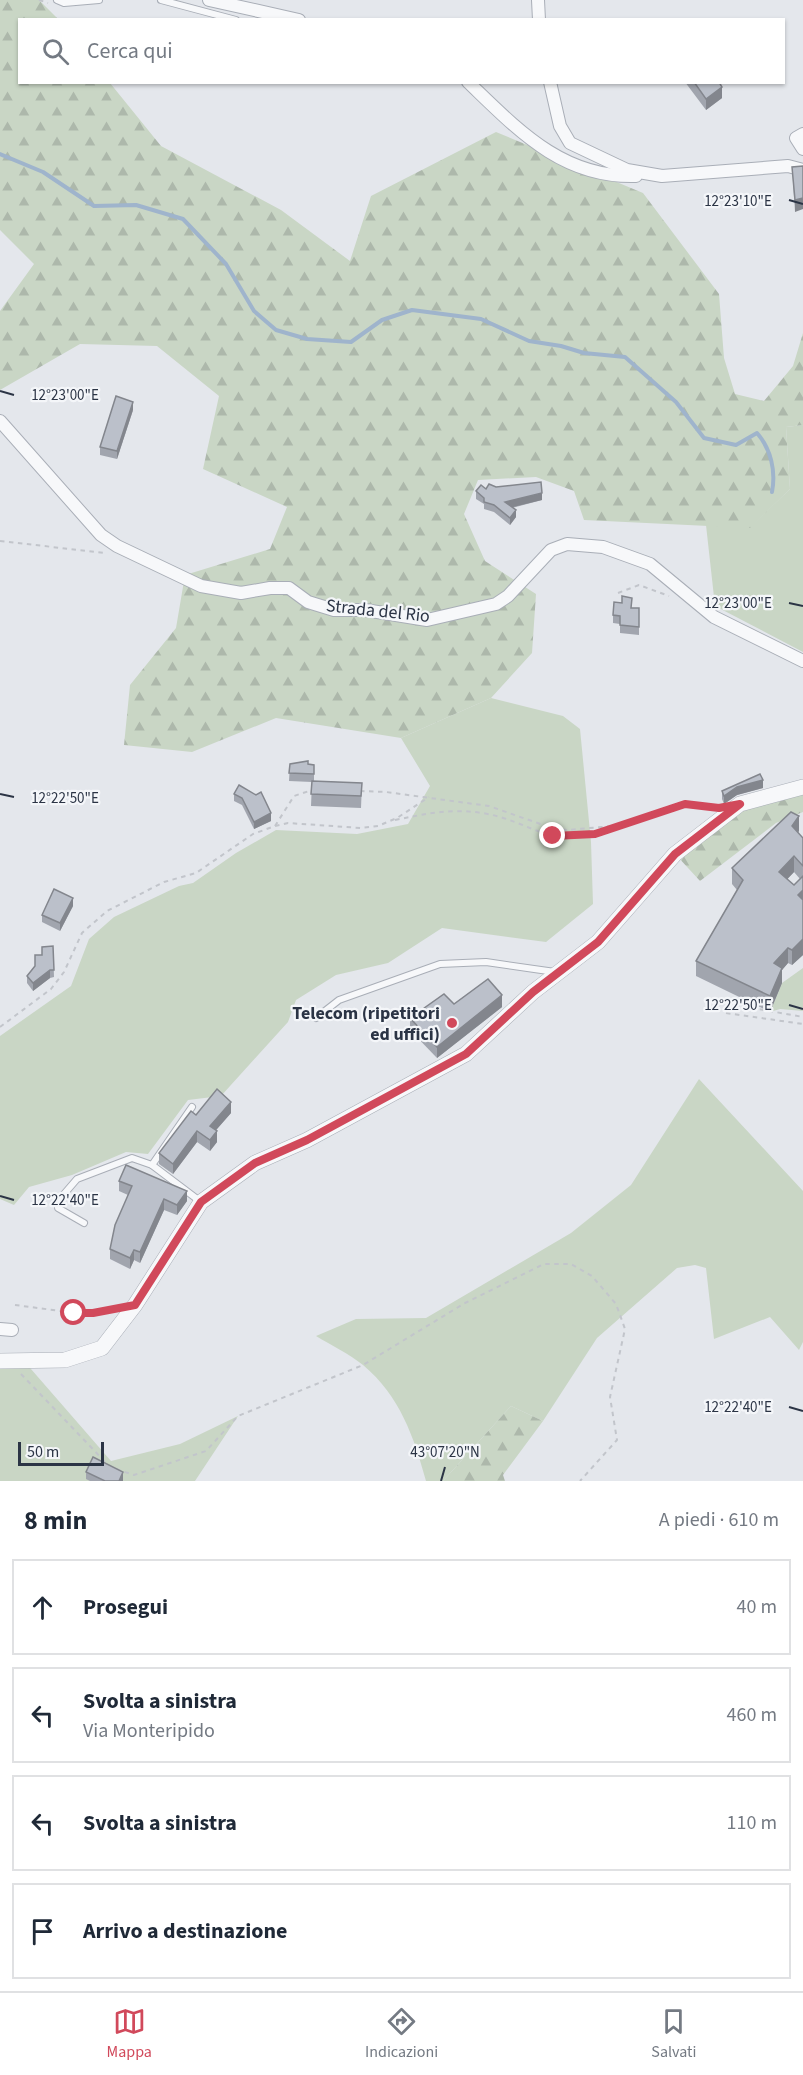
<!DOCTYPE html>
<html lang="it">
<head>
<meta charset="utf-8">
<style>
  :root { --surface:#fff; --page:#f2f2f3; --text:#1f2937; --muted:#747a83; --line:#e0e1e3; --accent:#d1495b }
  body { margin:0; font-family:"Source Sans 3",sans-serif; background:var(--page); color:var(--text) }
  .scale { position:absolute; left:18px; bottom:15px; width:86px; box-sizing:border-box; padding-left:6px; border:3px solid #2b3445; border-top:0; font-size:16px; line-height:21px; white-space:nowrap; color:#2b3445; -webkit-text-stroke:4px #f4f6f9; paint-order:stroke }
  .stop { position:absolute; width:18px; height:18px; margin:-14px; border:4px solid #d1495b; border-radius:50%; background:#fff }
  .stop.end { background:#d1495b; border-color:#fff; box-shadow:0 2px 6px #0008 }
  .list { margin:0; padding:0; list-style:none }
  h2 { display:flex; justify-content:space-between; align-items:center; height:78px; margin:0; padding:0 24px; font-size:26px }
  h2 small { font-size:20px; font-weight:400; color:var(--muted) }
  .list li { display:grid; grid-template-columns:39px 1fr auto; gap:18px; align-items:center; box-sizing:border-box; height:96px; margin:0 12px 12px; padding:0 12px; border:2px solid var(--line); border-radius:0px }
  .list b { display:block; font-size:22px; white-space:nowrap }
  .list p { margin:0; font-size:20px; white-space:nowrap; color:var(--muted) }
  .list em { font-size:20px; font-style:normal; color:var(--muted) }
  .icon { flex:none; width:33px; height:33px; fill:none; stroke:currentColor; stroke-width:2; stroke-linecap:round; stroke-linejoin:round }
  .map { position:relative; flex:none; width:803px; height:1481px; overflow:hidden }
  .search { position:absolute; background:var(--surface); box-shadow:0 2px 4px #0004; left:18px; right:18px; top:18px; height:66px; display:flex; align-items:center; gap:15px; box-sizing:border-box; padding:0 21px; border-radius:0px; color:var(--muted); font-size:22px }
  .sheet { height:510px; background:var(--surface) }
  nav { display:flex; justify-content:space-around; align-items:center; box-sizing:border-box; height:84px; border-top:2px solid var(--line); background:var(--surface); font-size:16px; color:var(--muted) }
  nav a { display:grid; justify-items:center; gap:3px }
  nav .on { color:var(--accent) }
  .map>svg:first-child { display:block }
</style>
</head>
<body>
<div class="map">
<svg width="803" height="1481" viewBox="0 0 803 1481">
  <defs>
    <pattern id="forest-firs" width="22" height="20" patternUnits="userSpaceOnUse" patternTransform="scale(1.5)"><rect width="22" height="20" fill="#c9d6c5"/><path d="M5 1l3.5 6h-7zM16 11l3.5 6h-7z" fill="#adb8ab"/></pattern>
  </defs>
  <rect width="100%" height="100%" fill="#e4e7ec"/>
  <g fill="#c9d6c5">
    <path d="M803,425V652L715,606L706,525L750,527L790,489L786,427Z"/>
    <path d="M491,698L563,716L580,729L591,842L593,904L546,942L442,928L388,963L336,975L296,1000L288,1022L221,1096L188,1100L148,1154L126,1152L72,1175L29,1187L14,1205L0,1199V1036L71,986L89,939L114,917L179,886L193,883L236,853L276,830L357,834L408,824L430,786L401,738Z"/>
    <path d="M803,968V1011L780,1009L770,1012L782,983Z"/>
    <path d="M699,1079L803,1191V1342L799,1350L770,1317L714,1339L706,1268L695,1265L677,1268L597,1338L543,1421L511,1406L443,1481H426C414,1437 400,1396 363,1365C349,1354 331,1345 316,1336L356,1319L426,1318L571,1233L631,1185Z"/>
    <path d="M0,1361H24L111,1461L180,1444L238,1416L195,1481H0Z"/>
  </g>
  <g fill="url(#forest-firs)">
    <path d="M0,0H39L58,19L20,20V82L110,83L161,146L281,210L350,261L371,196L496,132L643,193L719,294L724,358L735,394L764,401L793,366L803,333V425L786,427L790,489L750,528L584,520L574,491L536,477L478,480L464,514L485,561L536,594L532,653L491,698L401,738L276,718L192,752L124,745L130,685L176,628L185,575L270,549L287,507L203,469L219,396L157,346L80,344L0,390V311L34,264L0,230Z"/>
    <path d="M803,790V812L776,823L700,881L677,856L742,806Z"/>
    <path d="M511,1406L543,1421L503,1475L505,1481H443Z"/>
  </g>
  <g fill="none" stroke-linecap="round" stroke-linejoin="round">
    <path stroke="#9fb4cc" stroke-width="4" d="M0,154L43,172L94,206L136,205L183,219L226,264L254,311L276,330L307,339L351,342L382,320L412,310L481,319L529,341L561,346L584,353L625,357L676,402L704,438L736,445L757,433C771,449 776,471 772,492"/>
    <defs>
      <g id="service">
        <path d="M57,0L64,3L99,0"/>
        <path d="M161,0L236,20"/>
        <path d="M316,1018L339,1000L440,964L486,962L555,972"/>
        <path d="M152,1165L192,1107"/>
        <path d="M84,1223L58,1208V1201L77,1179L132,1158L152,1165L201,1202"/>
      </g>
      <g id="minor">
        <path d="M209,0L299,20"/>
        <path d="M538,0L539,20"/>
        <path d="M468,82C518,130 562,178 636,176"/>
        <path d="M550,82L560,126L570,143L627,170L662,176L788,166L803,170"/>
        <path d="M803,134L796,138L803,149"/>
        <path d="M0,421L101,535L117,546L201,586L241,593L270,588H289L308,602L334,610H365L427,620L496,604L508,596L551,550L567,544L603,547L650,564L714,617L803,661"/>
        <path d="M0,1329L12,1330"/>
      </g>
      <path id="tertiary" d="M0,1361L65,1360L102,1348L135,1305L201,1202L255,1163L307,1140L466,1054L533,992L598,942L675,854L740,804L803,787"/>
    </defs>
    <use href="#service" stroke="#a9aeb7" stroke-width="8"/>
    <use href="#minor" stroke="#a9aeb7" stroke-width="14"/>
    <use href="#tertiary" stroke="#a9aeb7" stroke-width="16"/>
    <g stroke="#c2c5cb" stroke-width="2" stroke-dasharray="4.5 4.5" stroke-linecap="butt">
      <path d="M39,0L48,3"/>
      <path d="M0,541L105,553"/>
      <path d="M618,593L639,585L669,596"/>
      <path d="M360,791L386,792L489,806L549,827L567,830L625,825L685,804L714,808"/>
      <path d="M395,820C425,814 450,808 482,813C534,821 550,853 610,828"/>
      <path d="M275,826L294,796L312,790"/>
      <path d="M742,1006L803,1017"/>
      <path d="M726,1013L803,1024"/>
      <path d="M0,1027L51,989L64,972L82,933L107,911L164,882L196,873L253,834L275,826L288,823L361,828L378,826L397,818L429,797"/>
      <path d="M15,1305L83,1314L116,1307"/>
      <path d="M21,1374L108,1465"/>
      <path d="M116,1469L134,1475L206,1451L238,1416L363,1365L465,1303L544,1264H571L592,1276L616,1304L625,1329L610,1397L617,1440L580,1481"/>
    </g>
    <use href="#service" stroke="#f7f8fa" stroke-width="6"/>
    <use href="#minor" stroke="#f7f8fa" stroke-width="12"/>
    <use href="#tertiary" stroke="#f7f8fa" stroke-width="15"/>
  </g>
  <g fill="#a1a5ae" fill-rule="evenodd">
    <path d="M685,82H719L722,98L706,110Z"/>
    <path d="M803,166L795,212L792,167Z"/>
    <path d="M133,410L117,459L100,455V447Z"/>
    <path d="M486,489L542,500L512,508L516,517L510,525L494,512L484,509V504L476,499V491Z"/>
    <path d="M632,608H639V635L620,633V624L613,623V615Z"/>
    <path d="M290,764L314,765V781L362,783L361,808L311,806L312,782L289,781Z"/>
    <path d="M763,788L737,795L724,804L722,799V791Z"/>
    <path d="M234,794L271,813V821L254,829L242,805L234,801Z"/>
    <path d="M799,831L798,833L803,838V955L792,965L788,963L782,970V983L770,1012L696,976V961L737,890L732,884V868ZM794,872L800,879L794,885L787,879Z"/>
    <path d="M73,906L60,931L42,922V915Z"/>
    <path d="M53,946L54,977L50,978L33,991L27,983V976L35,966L42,955Z"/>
    <path d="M454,1004L502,1007L437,1058L410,1030V1018Z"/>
    <path d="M231,1113L216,1130L217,1142L210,1151L197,1142L173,1174L159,1164V1153L196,1115Z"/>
    <path d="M119,1181L187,1201L177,1215L164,1210L140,1263L134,1260L130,1269L110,1259V1249L128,1195L119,1191Z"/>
    <path d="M86,1472L123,1480V1481H90L86,1479Z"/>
  </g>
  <g fill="#83868d">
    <path d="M722,87V98L706,110V99Z"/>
    <path d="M803,198V209L795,212V200Z"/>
    <path d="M133,402V410L117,459V451Z"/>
    <path d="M542,493V500L505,509V502Z"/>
    <path d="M516,510V517L510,525V518Z"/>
    <path d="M763,780V788L737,795L724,804V796L737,787Z"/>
    <path d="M271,813V821L254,829V822Z"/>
    <path d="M799,816V831L792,841V826Z"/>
    <path d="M794,856V872L779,888V872Z"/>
    <path d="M803,890V905L798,895Z"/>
    <path d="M73,898V906L60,931V923Z"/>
    <path d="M803,939V955L792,965V950Z"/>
    <path d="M788,948V963L782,970V983L770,1012V996L774,963Z"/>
    <path d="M50,970V978L33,991V983Z"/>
    <path d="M502,995V1007L437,1058V1047Z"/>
    <path d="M231,1102V1113L210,1137V1126Z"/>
    <path d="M197,1131V1142L173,1174V1164Z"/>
    <path d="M217,1131V1142L210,1151V1140Z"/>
    <path d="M187,1191V1201L177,1215V1205Z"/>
    <path d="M164,1199V1210L140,1263V1252Z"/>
    <path d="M134,1250V1260L130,1269V1258Z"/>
    <path d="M123,1472V1481H119Z"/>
  </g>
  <g fill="#bbc0ca" stroke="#83868d" stroke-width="1.5">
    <path d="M694,82H719L722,87L706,99Z"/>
    <path d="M803,166V198L795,200L792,167Z"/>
    <path d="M116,396L133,402L117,451L100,447Z"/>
    <path d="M541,482L542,493L505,502L516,510L510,518L494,505L484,502V498L476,491L481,485L486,489L489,484L496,487Z"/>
    <path d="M622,596L632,598L631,608H639V627L620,625V616L613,615L614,602L622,603Z"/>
    <path d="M308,761V764L314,765V774L289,773L290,764Z"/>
    <path d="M760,774L763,780L737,787L724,796L722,791Z"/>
    <path d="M312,781L362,783L361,796L311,794Z"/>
    <path d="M239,785L256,795L261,792L271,813L254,822L242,798L234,794Z"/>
    <path d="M791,812L799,816L792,826L803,838V866L794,856L779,872L794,885L803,876V890L798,895L803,900V939L792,950L788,948L774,963L782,968L770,996L696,961L743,880L732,868Z"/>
    <path d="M54,889L73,898L60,923L42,915Z"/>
    <path d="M53,946L54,970H50L33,983L27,976L35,966V955H42V947Z"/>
    <path d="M488,979L502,995L437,1047L410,1018L444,994L454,1004Z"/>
    <path d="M217,1089L231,1102L210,1126L217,1131L210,1140L197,1131L173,1164L159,1153L191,1111L196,1115Z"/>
    <path d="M126,1165L187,1191L177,1205L164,1199L140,1252L134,1250L130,1258L110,1249L115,1225L132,1186L119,1181Z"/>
    <path d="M93,1457L123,1472L119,1481H105L86,1472Z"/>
  </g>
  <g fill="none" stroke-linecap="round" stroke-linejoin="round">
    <path stroke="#d1495b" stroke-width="8" d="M74,1313H93L135,1305L201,1202L255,1163L307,1140L466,1054L533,992L598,942L675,854L740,804L719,808L685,804L595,834L553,836"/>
  </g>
  <path fill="none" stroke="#2b3445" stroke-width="2" d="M789,200L803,204M0,391L14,395M789,603L803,606M0,794L14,797M789,1005L803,1009M0,1196L14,1200M789,1407L803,1411M441,1481L445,1467"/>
  <circle fill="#d1495b" stroke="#f4f6f9" stroke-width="2" cx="452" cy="1023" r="6"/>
  <g text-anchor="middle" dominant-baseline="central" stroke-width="4.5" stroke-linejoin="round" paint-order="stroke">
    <g font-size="18" fill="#2b3445" stroke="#f4f6f9">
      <text transform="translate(378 611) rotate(6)">Strada del Rio</text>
    </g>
    <g font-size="18" font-weight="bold" fill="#2b3445" stroke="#f4f6f9" text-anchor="end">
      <text x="440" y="1013">Telecom (ripetitori<tspan x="440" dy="21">ed uffici)</tspan></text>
    </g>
  </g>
  <g font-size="15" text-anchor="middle" fill="#2b3445" stroke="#f4f6f9" stroke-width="4.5" stroke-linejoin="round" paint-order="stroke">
    <text x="738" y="206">12°23'10"E</text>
    <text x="65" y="400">12°23'00"E</text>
    <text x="738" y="608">12°23'00"E</text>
    <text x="65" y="803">12°22'50"E</text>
    <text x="738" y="1010">12°22'50"E</text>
    <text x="65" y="1205">12°22'40"E</text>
    <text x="738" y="1412">12°22'40"E</text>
    <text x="445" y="1457">43°07'20"N</text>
  </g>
</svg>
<div class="scale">50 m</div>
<div class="stop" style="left:74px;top:1313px"></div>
<div class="stop end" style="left:553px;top:836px"></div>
<div class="search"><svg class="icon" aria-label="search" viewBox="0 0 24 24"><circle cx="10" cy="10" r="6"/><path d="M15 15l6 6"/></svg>Cerca qui</div>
</div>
<section class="sheet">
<h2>8 min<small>A piedi · 610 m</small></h2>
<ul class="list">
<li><svg class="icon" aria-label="ahead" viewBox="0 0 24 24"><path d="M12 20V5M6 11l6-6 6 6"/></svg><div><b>Prosegui</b></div><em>40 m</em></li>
<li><svg class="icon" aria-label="left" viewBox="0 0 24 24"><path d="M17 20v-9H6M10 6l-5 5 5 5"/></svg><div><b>Svolta a sinistra</b><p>Via Monteripido</p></div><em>460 m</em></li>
<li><svg class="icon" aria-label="left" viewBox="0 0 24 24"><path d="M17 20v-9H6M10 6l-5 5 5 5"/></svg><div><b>Svolta a sinistra</b></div><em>110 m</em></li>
<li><svg class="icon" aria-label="arrive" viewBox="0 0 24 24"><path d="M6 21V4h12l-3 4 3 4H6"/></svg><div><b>Arrivo a destinazione</b></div></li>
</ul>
</section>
<nav>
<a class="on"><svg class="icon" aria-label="map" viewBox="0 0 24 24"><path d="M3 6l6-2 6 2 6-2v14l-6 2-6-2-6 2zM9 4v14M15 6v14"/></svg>Mappa</a>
<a><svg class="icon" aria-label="directions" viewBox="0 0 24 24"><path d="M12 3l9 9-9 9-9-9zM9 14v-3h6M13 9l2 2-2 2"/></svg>Indicazioni</a>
<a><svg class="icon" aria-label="saved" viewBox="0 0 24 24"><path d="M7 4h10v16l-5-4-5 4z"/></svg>Salvati</a>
</nav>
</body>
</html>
